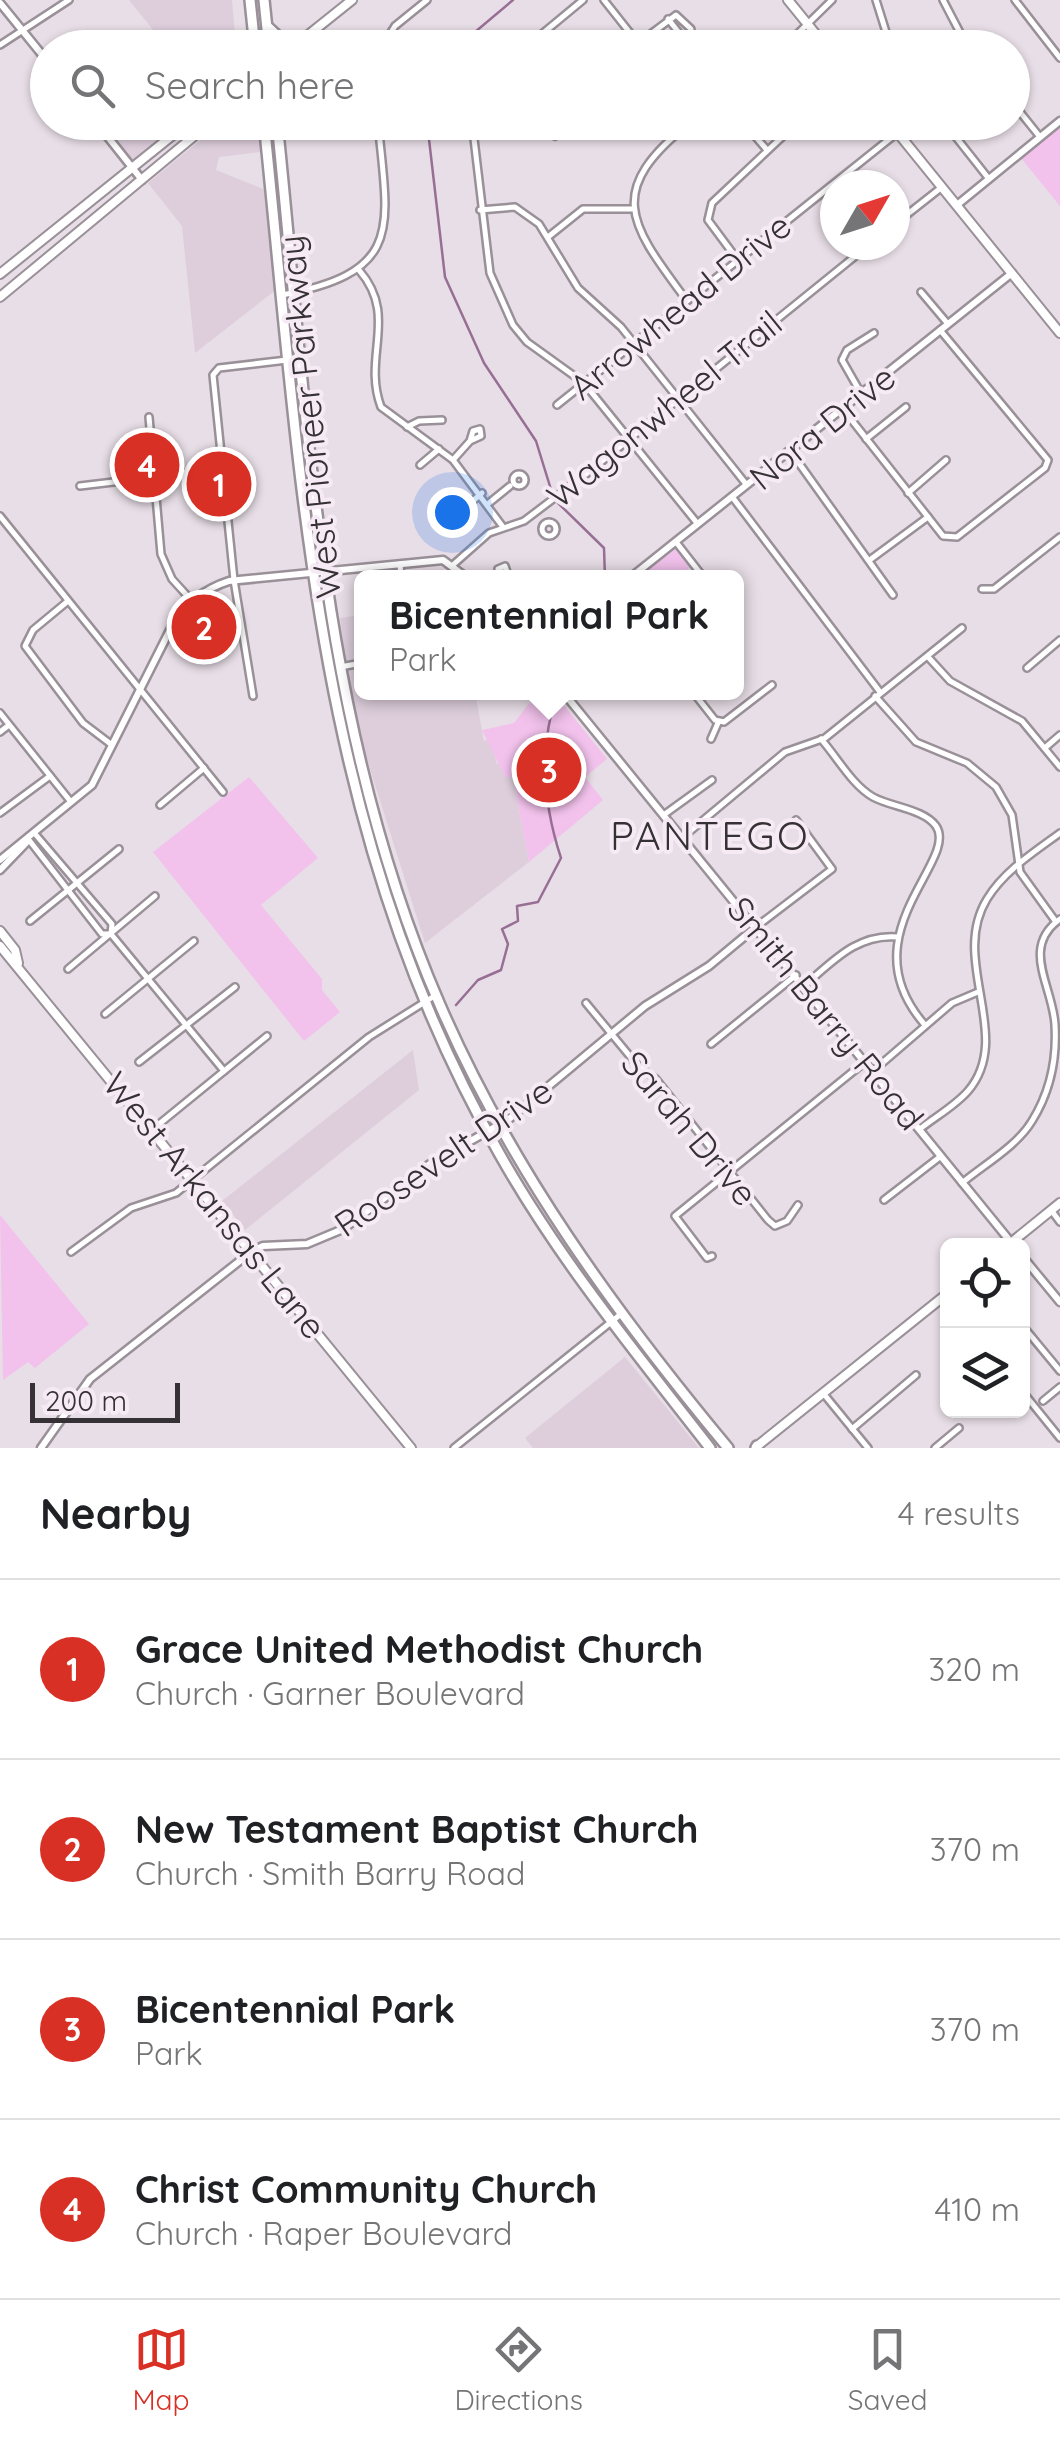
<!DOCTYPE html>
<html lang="en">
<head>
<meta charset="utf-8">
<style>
  :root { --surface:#fff; --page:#f6f6f6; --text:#202124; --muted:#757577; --line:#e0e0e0; --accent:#d93025 }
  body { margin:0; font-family:Quicksand,sans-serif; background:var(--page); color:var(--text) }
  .controls { position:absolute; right:30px; bottom:30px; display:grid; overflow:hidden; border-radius:15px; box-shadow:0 2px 8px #0004 }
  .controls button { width:90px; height:90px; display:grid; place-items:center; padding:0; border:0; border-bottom:2px solid var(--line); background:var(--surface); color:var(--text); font:50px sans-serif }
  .compass { position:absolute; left:820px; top:170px; width:90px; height:90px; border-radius:50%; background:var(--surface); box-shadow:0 2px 8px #0004; rotate:51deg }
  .scale { position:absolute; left:30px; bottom:25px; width:150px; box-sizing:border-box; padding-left:10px; border:5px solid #353134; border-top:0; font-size:28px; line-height:35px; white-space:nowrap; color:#353134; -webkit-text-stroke:8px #f6ebf4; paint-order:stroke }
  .you { position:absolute; left:452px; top:512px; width:35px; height:35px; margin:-25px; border:8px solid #fff; border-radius:50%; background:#1a73e8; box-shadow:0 0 0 15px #1a73e833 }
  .badge { display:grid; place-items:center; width:65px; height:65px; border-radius:50%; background:var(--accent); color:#fff; font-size:32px; font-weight:700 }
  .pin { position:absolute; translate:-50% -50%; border:5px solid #fff; box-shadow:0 2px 10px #0006 }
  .popup { position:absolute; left:354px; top:570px; width:390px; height:130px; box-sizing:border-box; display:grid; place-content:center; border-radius:15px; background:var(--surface); filter:drop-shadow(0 2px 8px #0005); font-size:32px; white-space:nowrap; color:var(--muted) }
  .popup b { font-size:38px; color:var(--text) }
  .popup::after { content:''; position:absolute; left:50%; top:100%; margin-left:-20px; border:20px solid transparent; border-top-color:var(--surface) }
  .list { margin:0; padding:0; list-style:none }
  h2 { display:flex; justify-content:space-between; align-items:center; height:130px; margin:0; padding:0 40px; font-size:42px }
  h2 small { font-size:32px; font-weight:400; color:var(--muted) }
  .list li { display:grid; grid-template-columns:65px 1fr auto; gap:30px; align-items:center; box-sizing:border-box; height:180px; padding:0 40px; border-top:2px solid var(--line) }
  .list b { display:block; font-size:38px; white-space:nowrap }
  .list p { margin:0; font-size:32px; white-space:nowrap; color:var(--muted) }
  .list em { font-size:32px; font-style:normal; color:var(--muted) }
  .icon { flex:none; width:55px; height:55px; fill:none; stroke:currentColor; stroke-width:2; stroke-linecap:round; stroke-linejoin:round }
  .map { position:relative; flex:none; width:1060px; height:1448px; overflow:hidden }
  .search { position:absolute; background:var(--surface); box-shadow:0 2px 8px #0004; left:30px; right:30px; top:30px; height:110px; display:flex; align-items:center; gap:25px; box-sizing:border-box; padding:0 35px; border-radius:55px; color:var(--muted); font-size:38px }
  .sheet { height:850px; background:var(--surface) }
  nav { display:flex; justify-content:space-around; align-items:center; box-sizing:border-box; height:140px; border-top:2px solid var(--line); background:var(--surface); font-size:28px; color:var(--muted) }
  nav a { display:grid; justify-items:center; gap:5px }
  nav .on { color:var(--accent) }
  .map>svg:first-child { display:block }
</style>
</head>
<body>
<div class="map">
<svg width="1060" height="1448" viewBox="0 0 1060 1448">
  <rect width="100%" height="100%" fill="#e8dee7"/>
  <g fill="#decedc">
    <path d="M129,0H232L235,33L218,47H167Z"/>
    <path d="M133,123H174L177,126L131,163L113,139Z"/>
    <path d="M221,123H257L261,152L219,157L216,170L266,190L277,289L195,353L182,226L148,183Z"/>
    <path d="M361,615L362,692L475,693L484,741L490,739L497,764L502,763L513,777L529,862L425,943L352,712L340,618Z"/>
    <path d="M413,1050L419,1090L245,1230L222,1201Z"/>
    <path d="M625,1357L699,1448H533L525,1438Z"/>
  </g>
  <g fill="#f2c2ec">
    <path d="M1060,126V206L1021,158Z"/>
    <path d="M677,548L691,567L678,577H637Z"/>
    <path d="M537,693H554L607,759L585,777L603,800L529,862L513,777H505L482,730L514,723Z"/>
    <path d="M249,777L318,858L261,905L322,979V990L340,1012L304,1041L153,852Z"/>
    <path d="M0,1215L89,1324L35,1368L28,1362L3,1380Z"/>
  </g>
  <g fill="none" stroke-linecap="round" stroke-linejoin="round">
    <g stroke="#986f94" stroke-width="2.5">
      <path d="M456,48L513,0"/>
      <path d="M427,122L445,277L484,363L536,441L553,496"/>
      <path d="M558,503L604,548L605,578"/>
      <path d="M456,1005L478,980L501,970L508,944L502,929L518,921L517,906L538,902L561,858C543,804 539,748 557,692"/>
    </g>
    <defs>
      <g id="minor">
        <path d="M604,0L638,43"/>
        <path d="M876,0L891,48"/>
        <path d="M943,0L968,48"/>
        <path d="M1015,0L1060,58"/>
        <path d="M0,45L69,0"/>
        <path d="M381,48L395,26L427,0"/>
        <path d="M525,48L583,0"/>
        <path d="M632,48L676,15L691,29L690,35L684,39L668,19"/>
        <path d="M783,48L832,0"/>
        <path d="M1012,102L1040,137"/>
        <path d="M472,122L490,273L513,325L527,342L584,383L697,523"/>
        <path d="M541,122L544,130L555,136L568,122"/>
        <path d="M743,122L767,150"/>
        <path d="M944,122L989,179"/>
        <path d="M480,210L515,207L539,224L578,288L621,327L746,484"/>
        <path d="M895,224L942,187"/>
        <path d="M548,237L583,209H632"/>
        <path d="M737,259L708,220L712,203L798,122"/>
        <path d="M359,270C399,316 362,356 381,407L453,460L503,527"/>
        <path d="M921,292L948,324"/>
        <path d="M282,295C405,272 388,227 378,122"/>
        <path d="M687,301C631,225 602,192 691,122"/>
        <path d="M862,395L842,360L847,350L874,333"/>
        <path d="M557,405L897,133"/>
        <path d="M843,409L943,536L957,537L1045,468L1048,460L940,330"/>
        <path d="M149,417L161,554L172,579L192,601"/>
        <path d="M407,427L419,421L442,420"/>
        <path d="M866,439L906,407"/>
        <path d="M791,452L893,595"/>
        <path d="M453,460L470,441L473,431L480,429L481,436L470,441"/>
        <path d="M420,465L439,449"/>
        <circle cx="519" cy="480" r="6"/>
        <path d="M80,486L222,469"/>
        <path d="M908,493L946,460"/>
        <path d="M733,498L880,692"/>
        <path d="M489,503L510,486"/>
        <path d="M467,506L482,493"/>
        <circle cx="460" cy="513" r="6"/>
        <path d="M0,516L223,792"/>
        <circle cx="549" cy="529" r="7"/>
        <path d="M676,542L704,578"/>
        <path d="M871,559L928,517"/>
        <path d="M400,564L401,578"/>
        <path d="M454,564L489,533L524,521L586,474L869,245"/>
        <path d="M499,578L498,569L505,566L509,578"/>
        <path d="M982,589H994L1060,537"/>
        <path d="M68,601L33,630L25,646L83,723L112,745"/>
        <path d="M736,620V625"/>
        <path d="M929,658L950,681L1022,721L1060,767"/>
        <path d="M340,667L362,663"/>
        <path d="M1027,668L1060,640"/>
        <path d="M693,692L715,720L724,722L772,685"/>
        <path d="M253,696L234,580L213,375L219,368L287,360"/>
        <path d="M875,696L916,742L967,763L996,787L1012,815L1020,872L1056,922"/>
        <path d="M0,713L71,802"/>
        <path d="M0,732L9,725"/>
        <path d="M711,739L718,723"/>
        <path d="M821,739C837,757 852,785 873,797C891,807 924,809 936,826C960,861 846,935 925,1025"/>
        <path d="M1046,747L1060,735"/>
        <path d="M160,805L204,768"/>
        <path d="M0,813L50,776"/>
        <path d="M665,814L712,780"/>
        <path d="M36,835L112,924L111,934L224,1071"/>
        <path d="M683,837L785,752L825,738L962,628"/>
        <path d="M29,840L102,934H111"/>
        <path d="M30,921L119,849"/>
        <path d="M756,927L832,869L796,820"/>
        <path d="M68,969L155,896"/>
        <path d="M804,986C833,961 858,933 898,937"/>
        <path d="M586,1003L638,1066L656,1079L768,1220L775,1226L787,1221L798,1205"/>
        <path d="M105,1014L194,941"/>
        <path d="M711,1044L796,975"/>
        <path d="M139,1062L235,987"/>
        <path d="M873,1071L952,1003L978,992"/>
        <path d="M153,1129L267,1036"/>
        <path d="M920,1129C935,1117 955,1106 968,1091C1015,1036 949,961 987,899C1004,871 1034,852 1060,833"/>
        <path d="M962,1183C985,1164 1017,1146 1032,1121C1050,1092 1057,1059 1055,1025C1053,986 1020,948 1060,919"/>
        <path d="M884,1200L941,1156"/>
        <path d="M1051,1210L1060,1222"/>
        <path d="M71,1252L131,1208L176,1193L369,1037L436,995"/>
        <path d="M712,1256L707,1258L675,1216L866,1061"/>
        <path d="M1022,1325L1060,1371"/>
        <path d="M1022,1391L1060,1438"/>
        <path d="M823,1393L868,1448"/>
        <path d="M1043,1401L1060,1387"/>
        <path d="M852,1429L916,1375"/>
        <path d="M454,1448L621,1314"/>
        <path d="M935,1448L959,1428"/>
      </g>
      <g id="tertiary">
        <path d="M0,3L48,62"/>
        <path d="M96,122L142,180"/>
        <path d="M957,205L1060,121"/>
        <path d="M630,578L1012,273"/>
        <path d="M563,692L1014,1246"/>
        <path d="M0,860L92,785L173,624C188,603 204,589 229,581L443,560L467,578"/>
        <path d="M0,870L26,843"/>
        <path d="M1022,1256L1060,1302"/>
        <path d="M41,1448L90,1379L251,1252L263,1246L307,1244L343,1229L430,1164L509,1119L645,1006L709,966L756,927"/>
      </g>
      <g id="secondary">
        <path d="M788,0L827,48"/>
        <path d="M292,48L352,0"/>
        <path d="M889,122L1060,333"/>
        <path d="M0,274L189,122"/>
        <path d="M0,297L211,122"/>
        <path d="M0,931L15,950L18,963"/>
        <path d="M0,946L411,1448"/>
        <path d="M1007,1246L1060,1203"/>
        <path d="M756,1447L948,1293"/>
      </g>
      <g id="primary">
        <path d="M250,0L255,48"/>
        <path d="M264,0L269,48"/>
        <path d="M268,27L283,41L304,38"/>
        <path d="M264,122C302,485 314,828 499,1153C558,1258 636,1353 710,1448"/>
        <path d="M277,122C308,419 319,728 440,1005C511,1169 615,1312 728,1448"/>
        <path d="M756,1448L757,1446"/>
      </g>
    </defs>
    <use href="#minor" stroke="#999098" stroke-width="10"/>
    <use href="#tertiary" stroke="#999098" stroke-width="11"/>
    <use href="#secondary" stroke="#999098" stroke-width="12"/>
    <use href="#primary" stroke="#999098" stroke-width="14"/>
    <use href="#minor" stroke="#fff" stroke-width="5"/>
    <use href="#tertiary" stroke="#fff" stroke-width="6"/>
    <use href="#secondary" stroke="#fff" stroke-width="8"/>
    <use href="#primary" stroke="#fff" stroke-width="9"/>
  </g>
  <g text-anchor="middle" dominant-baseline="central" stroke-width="8" stroke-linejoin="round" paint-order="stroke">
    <g font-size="35" fill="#353134" stroke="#f6ebf4">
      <text transform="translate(680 306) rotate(-39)">Arrowhead Drive</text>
      <text transform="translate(664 409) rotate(-39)">Wagonwheel Trail</text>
      <text transform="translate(309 417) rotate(-96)">West Pioneer Parkway</text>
      <text transform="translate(822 427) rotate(-39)">Nora Drive</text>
      <text transform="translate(826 1013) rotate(51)">Smith Barry Road</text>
      <text transform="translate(690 1128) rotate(50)">Sarah Drive</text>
      <text transform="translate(443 1157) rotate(-34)">Roosevelt Drive</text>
      <text transform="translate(215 1205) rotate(51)">West Arkansas Lane</text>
    </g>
    <g font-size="40" letter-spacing="2.5" fill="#353134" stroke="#f6ebf4">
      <text x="710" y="835">PANTEGO</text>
    </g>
  </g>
</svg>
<div class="controls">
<button><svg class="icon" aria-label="locate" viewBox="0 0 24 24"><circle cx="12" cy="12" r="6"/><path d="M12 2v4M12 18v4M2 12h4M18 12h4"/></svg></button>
<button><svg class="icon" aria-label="layers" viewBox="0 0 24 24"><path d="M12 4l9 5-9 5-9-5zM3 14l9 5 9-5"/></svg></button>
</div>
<svg class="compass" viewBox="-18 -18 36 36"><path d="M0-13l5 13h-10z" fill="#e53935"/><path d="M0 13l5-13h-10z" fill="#757577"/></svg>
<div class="scale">200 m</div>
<div class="you"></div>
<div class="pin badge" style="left:219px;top:484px">1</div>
<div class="pin badge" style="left:204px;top:627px">2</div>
<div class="pin badge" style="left:549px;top:770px">3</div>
<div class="popup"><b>Bicentennial Park</b>Park</div>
<div class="pin badge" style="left:147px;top:465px">4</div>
<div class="search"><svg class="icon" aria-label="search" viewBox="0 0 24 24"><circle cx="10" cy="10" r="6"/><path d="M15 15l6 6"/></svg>Search here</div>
</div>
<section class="sheet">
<h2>Nearby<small>4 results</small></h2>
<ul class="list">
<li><span class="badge">1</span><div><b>Grace United Methodist Church</b><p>Church · Garner Boulevard</p></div><em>320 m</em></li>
<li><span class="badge">2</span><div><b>New Testament Baptist Church</b><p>Church · Smith Barry Road</p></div><em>370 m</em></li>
<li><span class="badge">3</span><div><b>Bicentennial Park</b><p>Park</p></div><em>370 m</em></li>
<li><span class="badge">4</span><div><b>Christ Community Church</b><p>Church · Raper Boulevard</p></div><em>410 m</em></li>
</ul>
</section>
<nav>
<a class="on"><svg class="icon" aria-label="map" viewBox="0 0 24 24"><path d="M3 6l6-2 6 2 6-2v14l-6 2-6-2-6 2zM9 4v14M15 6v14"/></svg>Map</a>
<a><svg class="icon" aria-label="directions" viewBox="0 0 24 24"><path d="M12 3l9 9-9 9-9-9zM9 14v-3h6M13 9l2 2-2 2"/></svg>Directions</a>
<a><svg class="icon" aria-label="saved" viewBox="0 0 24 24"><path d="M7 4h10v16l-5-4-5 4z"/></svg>Saved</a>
</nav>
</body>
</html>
